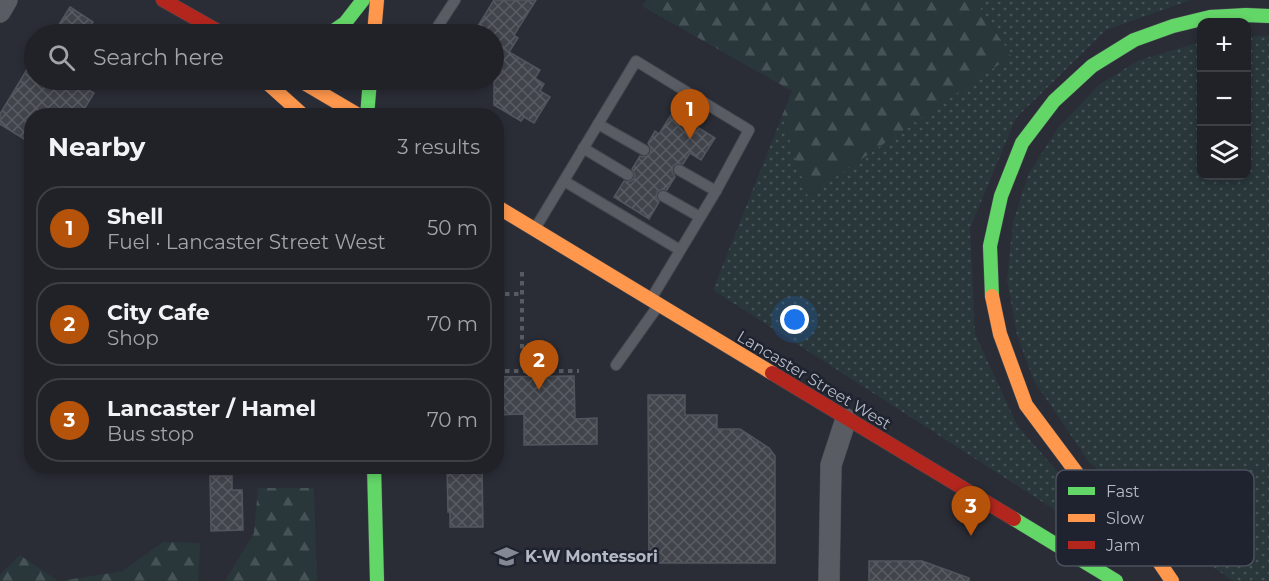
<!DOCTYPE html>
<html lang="en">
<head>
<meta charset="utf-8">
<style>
  :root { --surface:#202228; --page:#2d2f34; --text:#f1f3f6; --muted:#a2a4a8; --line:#3d3f45; --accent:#b45309 }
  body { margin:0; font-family:Montserrat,sans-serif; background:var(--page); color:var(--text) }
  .controls { position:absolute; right:18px; top:18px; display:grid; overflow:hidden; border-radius:12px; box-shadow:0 3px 9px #0003 }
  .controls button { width:54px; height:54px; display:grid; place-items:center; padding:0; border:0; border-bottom:2px solid var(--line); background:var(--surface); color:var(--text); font:30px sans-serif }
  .you { position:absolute; left:795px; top:320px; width:21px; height:21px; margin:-15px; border:4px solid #fff; border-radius:50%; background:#1a73e8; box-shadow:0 0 0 9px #1a73e833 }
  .badge { display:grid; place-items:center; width:39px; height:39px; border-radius:50%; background:var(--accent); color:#fff; font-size:20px; font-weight:700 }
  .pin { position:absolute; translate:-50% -50px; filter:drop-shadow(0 2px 3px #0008) }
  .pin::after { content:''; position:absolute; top:32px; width:21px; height:18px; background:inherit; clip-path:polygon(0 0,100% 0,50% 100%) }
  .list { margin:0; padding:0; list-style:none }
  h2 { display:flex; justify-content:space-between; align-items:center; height:78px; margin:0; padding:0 24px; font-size:26px }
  h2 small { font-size:20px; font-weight:400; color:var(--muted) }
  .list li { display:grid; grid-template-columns:39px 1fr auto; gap:18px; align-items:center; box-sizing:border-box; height:84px; margin:0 12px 12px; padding:0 12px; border:2px solid var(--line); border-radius:24px }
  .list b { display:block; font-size:22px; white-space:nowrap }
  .list p { margin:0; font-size:20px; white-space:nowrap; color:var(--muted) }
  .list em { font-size:20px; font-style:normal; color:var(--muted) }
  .icon { flex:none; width:33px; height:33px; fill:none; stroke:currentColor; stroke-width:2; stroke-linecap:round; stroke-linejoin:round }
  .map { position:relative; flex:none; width:1269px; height:581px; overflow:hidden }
  .search { position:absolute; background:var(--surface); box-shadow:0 3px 9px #0003; left:24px; top:24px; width:480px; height:66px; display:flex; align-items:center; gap:15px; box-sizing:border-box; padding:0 21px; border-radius:33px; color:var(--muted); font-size:22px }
  .panel { position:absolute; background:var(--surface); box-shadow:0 3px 9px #0003; left:24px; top:108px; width:480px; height:366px; border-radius:24px }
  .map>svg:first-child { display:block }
</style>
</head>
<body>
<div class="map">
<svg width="1269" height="581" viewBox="0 0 1269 581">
  <defs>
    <pattern id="grass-dots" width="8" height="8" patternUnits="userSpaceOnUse" patternTransform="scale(1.5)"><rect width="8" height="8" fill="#29373b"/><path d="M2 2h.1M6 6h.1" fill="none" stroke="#465256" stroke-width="1.8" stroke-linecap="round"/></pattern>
    <pattern id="forest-firs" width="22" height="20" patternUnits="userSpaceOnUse" patternTransform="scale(1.5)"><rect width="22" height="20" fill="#29373b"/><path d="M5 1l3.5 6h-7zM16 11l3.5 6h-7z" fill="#465256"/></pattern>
    <pattern id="building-cross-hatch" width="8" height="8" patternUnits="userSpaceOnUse" patternTransform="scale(1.5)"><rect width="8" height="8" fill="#41444b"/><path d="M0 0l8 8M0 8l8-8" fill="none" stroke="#5a5d63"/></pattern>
  </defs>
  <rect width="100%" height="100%" fill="#2a2d36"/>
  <g fill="url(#grass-dots)">
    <path d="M975,0H1191L1106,30L1016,118L970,228L975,334L1017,425L1083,501L1072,521L713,290L782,116L808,196L1011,55Z"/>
    <path d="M1247,36H1269V581H1233L1179,543L1089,462L1034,381L1017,335L1007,280L1013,222L1029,173L1058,128L1099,85L1139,60L1201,42L1202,176H1246Z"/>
  </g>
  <g fill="url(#forest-firs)">
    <path d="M647,0H975L1011,56L808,196L782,116L792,91L642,6Z"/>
    <path d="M258,488H314L317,581H225L254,533Z"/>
    <path d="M163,542L200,543L198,581H61L123,571Z"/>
    <path d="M20,555L58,581H0V575Z"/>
  </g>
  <g fill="url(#building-cross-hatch)" stroke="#52555d" stroke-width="1.5">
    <path d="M494,0H536L514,35L518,38L509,52L540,70L535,78L544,84L540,91L550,97L534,123L524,117L521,121L494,105V34H473Z"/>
    <path d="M70,7L93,22L85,34H53Z"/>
    <path d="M34,58V80H72L94,93L80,116H32V144L0,124V114Z"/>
    <path d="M673,112L715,138L701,160L690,153L683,164L678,163L673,166L672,171L675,177L667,190L662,189L657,192L656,197L659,202L649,219L614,197L624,181L628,182L634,179L635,175L632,169L640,156L645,157L650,154L651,149L648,143L655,131L659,134Z"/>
    <path d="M574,376L575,419L597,418V444L524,445V414L496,415V377Z"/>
    <path d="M648,395H685V415H717V429H740L769,448L775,456V563H649Z"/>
    <path d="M447,466H482L483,527H450V512H448Z"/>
    <path d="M210,476H232V490H242L243,530L211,531Z"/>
    <path d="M869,561H922L969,578V581H869Z"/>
  </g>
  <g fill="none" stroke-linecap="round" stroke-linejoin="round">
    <defs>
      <g id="lane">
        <path d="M438,26L455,0"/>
        <path d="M598,124L644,150"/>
        <path d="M583,148L628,175"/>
        <path d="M679,170L716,191"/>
        <path d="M564,181L680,250"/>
        <path d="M663,196L700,217"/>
        <path d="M536,227L636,61L749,130L716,191L651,299"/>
        <path d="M616,365L658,306"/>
      </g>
      <g id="street">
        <path d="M0,12L7,0"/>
        <path d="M829,581L831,465L846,419"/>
      </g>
      <g id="fast">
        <path d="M329,34L345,23L363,0"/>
        <path d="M367,116L370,80"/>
        <path d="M992,296L990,246L1001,196L1022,143L1054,101L1092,66L1134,40L1173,26L1210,17L1246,15L1269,16"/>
        <path d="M374,466L377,581"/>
        <path d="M1014,519L1116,581"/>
      </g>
      <g id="slow">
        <path d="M374,34L377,0"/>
        <path d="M264,80L304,116"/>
        <path d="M299,80L360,116"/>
        <path d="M496,206L772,373"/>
        <path d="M992,296L1000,334L1026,405L1079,476L1144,540L1172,581"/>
      </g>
      <g id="jam">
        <path d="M163,0L223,34"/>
        <path d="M772,373L1014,519"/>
      </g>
    </defs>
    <use href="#lane" stroke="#46484f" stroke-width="12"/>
    <use href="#street" stroke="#46484f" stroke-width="22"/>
    <use href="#fast" stroke="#484a52" stroke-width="15"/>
    <use href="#slow" stroke="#484a52" stroke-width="15"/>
    <use href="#jam" stroke="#484a52" stroke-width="15"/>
    <g stroke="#585b60" stroke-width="4" stroke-dasharray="4.5 4.5" stroke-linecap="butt">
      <path d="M522,272V371"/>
      <path d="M496,294H522"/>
      <path d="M496,371H579"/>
    </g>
    <use href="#lane" stroke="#5a5c63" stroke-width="10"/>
    <use href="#street" stroke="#5a5c63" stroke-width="21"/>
    <use href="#fast" stroke="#63d668" stroke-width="14"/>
    <use href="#slow" stroke="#ff974d" stroke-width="14"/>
    <use href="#jam" stroke="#b3261e" stroke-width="14"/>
  </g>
  <defs>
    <symbol id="school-bare" viewBox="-9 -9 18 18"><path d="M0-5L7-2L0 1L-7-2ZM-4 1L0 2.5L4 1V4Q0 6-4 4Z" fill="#848894" stroke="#1e232f" stroke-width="2.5" paint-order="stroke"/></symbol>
  </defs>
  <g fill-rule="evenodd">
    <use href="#school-bare" x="490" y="540" width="33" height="33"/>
  </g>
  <g text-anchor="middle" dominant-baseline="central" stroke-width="5" stroke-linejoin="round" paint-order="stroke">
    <g font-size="16" fill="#b5b9c6" stroke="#1e232f">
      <text transform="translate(814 380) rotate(31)">Lancaster Street West</text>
    </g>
    <g font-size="16" font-weight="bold" fill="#b5b9c6" stroke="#1e232f" text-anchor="start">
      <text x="525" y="556">K-W Montessori</text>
    </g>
  </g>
  <rect x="1056" y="470" width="198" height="96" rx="9" fill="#1e232f" stroke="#4b505c" stroke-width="1.5"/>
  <rect x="1068" y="487" width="27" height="8" fill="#63d668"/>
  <rect x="1068" y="514" width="27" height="8" fill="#ff974d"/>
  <rect x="1068" y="541" width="27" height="8" fill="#b3261e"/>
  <g font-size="16" fill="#b5b9c6">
    <text x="1106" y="497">Fast</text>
    <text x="1106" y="524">Slow</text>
    <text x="1106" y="551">Jam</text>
  </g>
</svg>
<div class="controls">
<button>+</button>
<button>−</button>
<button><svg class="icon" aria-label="layers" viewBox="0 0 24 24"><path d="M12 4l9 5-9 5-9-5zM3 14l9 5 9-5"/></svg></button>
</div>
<div class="you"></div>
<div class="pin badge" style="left:690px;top:139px">1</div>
<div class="pin badge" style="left:539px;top:390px">2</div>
<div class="pin badge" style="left:971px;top:536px">3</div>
<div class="search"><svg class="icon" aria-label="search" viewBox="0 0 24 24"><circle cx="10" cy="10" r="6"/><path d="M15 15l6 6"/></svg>Search here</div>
<section class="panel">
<h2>Nearby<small>3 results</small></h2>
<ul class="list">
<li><span class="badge">1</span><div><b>Shell</b><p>Fuel · Lancaster Street West</p></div><em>50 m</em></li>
<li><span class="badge">2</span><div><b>City Cafe</b><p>Shop</p></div><em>70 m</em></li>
<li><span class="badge">3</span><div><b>Lancaster / Hamel</b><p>Bus stop</p></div><em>70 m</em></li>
</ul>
</section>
</div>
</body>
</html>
